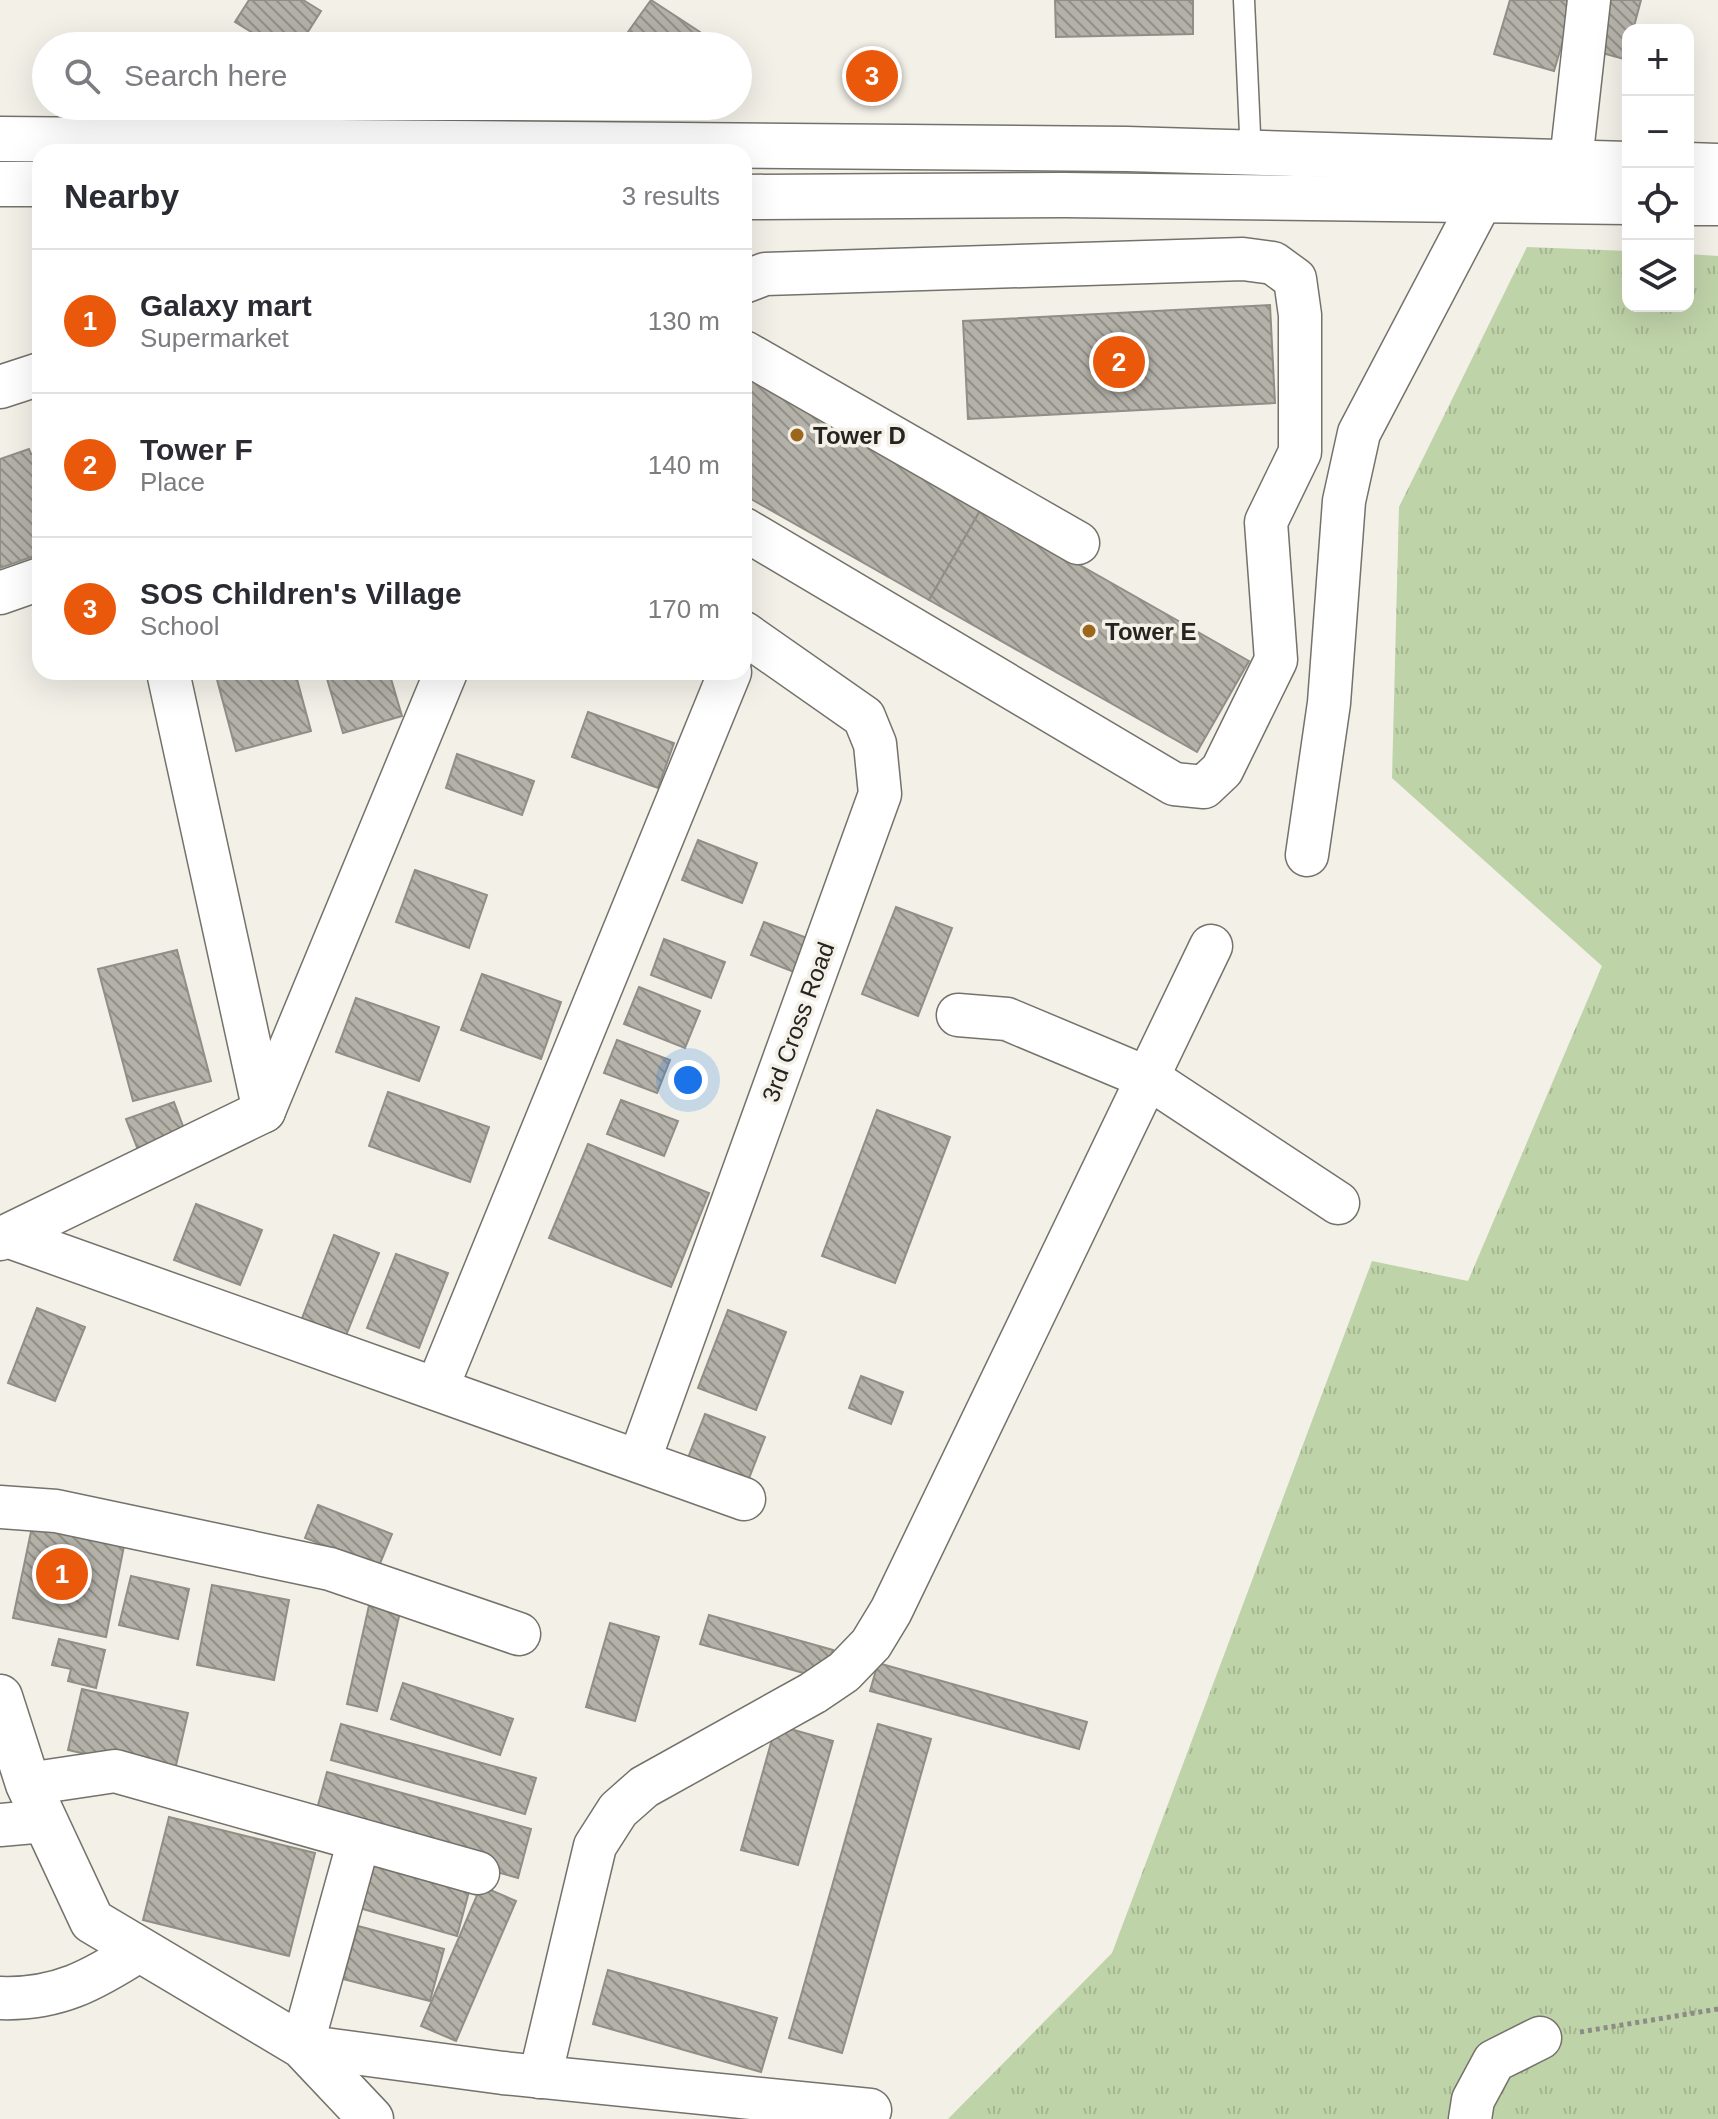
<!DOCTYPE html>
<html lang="en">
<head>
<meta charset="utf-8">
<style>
  :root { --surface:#fff; --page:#f2f2f3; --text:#2b2b33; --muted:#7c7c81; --line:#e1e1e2; --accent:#ea580c }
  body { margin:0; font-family:Arial,sans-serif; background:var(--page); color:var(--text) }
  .controls { position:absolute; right:24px; top:24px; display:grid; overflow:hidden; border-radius:16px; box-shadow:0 8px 32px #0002 }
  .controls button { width:72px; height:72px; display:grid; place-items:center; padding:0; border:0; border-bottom:2px solid var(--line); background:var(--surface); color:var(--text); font:40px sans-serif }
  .you { position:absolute; left:688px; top:1080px; width:28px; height:28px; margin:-20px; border:6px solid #fff; border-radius:50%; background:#1a73e8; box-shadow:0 0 0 12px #1a73e833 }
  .badge { display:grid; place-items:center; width:52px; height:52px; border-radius:50%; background:var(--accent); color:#fff; font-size:26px; font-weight:700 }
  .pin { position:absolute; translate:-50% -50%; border:4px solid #fff; box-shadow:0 2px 8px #0006 }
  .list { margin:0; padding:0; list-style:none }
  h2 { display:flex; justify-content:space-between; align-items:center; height:104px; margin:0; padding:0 32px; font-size:34px }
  h2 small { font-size:26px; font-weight:400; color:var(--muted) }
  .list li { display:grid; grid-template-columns:52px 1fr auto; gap:24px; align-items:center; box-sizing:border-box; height:144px; padding:0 32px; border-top:2px solid var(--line) }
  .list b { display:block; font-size:30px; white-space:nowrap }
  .list p { margin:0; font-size:26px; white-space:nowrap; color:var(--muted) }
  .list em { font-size:26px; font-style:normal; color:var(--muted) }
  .icon { flex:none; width:44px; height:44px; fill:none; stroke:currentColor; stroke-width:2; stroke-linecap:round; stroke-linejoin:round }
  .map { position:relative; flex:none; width:1718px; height:2119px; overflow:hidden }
  .search { position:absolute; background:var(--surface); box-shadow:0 8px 32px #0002; left:32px; top:32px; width:720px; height:88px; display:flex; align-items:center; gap:20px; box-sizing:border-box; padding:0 28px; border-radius:44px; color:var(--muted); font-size:30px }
  .panel { position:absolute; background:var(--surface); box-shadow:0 8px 32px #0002; left:32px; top:144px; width:720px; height:536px; border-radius:24px }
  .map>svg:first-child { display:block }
</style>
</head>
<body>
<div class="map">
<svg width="1718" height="2119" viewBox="0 0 1718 2119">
  <defs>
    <pattern id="grass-tufts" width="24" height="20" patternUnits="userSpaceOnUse" patternTransform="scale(2)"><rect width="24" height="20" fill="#bfd3a8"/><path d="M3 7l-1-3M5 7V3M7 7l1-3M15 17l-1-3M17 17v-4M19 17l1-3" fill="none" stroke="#a4b590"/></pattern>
    <pattern id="building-back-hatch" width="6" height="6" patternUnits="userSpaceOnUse" patternTransform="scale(2)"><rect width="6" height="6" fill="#b3b1a8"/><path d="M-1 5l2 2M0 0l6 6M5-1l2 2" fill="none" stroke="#919088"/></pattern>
  </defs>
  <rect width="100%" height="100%" fill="#f2f0e7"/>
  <path fill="url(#grass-tufts)" d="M1527,247L1628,251V306H1688V254L1718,256V2119H948L1112,1953L1372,1261L1468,1281L1602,966L1392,778L1399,507Z"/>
  <g fill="url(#building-back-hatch)" stroke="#908e86" stroke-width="2">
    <path d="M249,0H303L321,11L299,46H274L235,22Z"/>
    <path d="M651,0L700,32L691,46H633L623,39Z"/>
    <path d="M1055,0H1193V34L1056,37Z"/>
    <path d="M1510,0H1575L1554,71L1494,54Z"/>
    <path d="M1610,0H1641L1633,30H1628L1624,59L1595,51Z"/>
    <path d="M1270,305L1275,403L968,419L963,321Z"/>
    <path d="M744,374L981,509L929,600L744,495Z"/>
    <path d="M29,449L31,454L40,451V554L0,568V459Z"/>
    <path d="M981,509L1249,661L1197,752L929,600Z"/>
    <path d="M215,672H295L311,731L236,751Z"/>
    <path d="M325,672H389L402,716L343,733Z"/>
    <path d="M588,712L674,743L658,788L572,757Z"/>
    <path d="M457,754L534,781L522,815L446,788Z"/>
    <path d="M698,840L757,863L742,903L682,880Z"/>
    <path d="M415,870L487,895L469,948L396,922Z"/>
    <path d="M896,907L952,928L918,1016L862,994Z"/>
    <path d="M764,922L818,942L804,976L751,955Z"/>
    <path d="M664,939L725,962L711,998L651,975Z"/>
    <path d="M177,950L211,1081L133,1101L98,969Z"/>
    <path d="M482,974L561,1002L541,1059L461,1030Z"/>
    <path d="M639,987L700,1011L685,1048L624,1024Z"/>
    <path d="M356,998L439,1027L419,1081L336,1052Z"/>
    <path d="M617,1040L670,1060L657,1093L604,1073Z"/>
    <path d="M388,1092L489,1127L470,1182L369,1146Z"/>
    <path d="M621,1100L678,1121L664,1156L607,1134Z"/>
    <path d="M174,1102L187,1137L140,1155L126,1119Z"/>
    <path d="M877,1110L950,1137L895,1283L822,1256Z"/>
    <path d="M588,1144L709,1193L671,1287L549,1238Z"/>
    <path d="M196,1204L262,1230L240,1285L174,1260Z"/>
    <path d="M334,1235L379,1253L345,1338L301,1321Z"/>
    <path d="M396,1254L448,1273L419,1348L367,1328Z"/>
    <path d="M37,1308L85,1327L55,1401L8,1383Z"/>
    <path d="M728,1310L786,1332L756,1410L698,1388Z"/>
    <path d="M861,1376L903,1392L891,1424L849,1408Z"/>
    <path d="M705,1414L765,1437L748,1481L688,1458Z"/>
    <path d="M318,1505L392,1534L379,1566L305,1538Z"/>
    <path d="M32,1527L124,1546L106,1637L13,1618Z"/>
    <path d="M131,1576L189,1589L178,1639L119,1625Z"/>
    <path d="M212,1585L289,1600L274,1680L197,1665Z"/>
    <path d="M370,1601L401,1608L377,1711L347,1704Z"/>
    <path d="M709,1615L833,1650L825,1679L700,1644Z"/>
    <path d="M610,1623L659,1637L635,1721L586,1707Z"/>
    <path d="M59,1639L105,1650L96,1688L68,1681L71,1669L52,1665Z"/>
    <path d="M878,1663L1087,1722L1079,1749L870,1691Z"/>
    <path d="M403,1683L513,1719L500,1755L391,1719Z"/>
    <path d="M82,1689L188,1713L174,1774L68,1750Z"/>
    <path d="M341,1724L536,1778L525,1814L331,1760Z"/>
    <path d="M878,1724L931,1739L842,2053L789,2038Z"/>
    <path d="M776,1725L833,1741L798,1865L741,1850Z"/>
    <path d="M327,1772L531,1829L518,1878L314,1820Z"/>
    <path d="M169,1817L315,1853L289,1956L143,1920Z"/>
    <path d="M368,1864L470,1888L457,1936L356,1907Z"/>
    <path d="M481,1886L516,1901L456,2041L421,2026Z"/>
    <path d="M358,1926L444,1949L430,2001L343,1979Z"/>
    <path d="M608,1970L777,2018L761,2072L593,2024Z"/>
  </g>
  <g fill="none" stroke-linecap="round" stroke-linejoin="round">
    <defs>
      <path id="service" d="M1244,0L1251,156"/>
      <g id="minor">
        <path d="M1567,197L1589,0"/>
        <path d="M744,282L765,274L1243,259L1273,263L1295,279L1300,315V452L1266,522L1276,660L1222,770L1204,787L1174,784L744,529"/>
        <path d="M744,352L1078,543"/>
        <path d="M0,387L40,374"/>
        <path d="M0,593L40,579"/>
        <path d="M168,672L264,1111"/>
        <path d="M1307,855L1329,703L1344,501L1359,433L1482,199"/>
        <path d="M958,1015L1007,1019L1150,1079L1338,1203"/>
        <path d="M7,1236L744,1499"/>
        <path d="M0,1239L264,1111L446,672"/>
        <path d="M437,1388L730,672"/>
        <path d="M639,1461L880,794L875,744L864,717L744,633"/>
        <path d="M0,1507L56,1511L330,1569L519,1634"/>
        <path d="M28,1784L115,1771L478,1873"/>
        <path d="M0,1825L45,1821"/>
        <path d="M359,1840L302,2046L503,2073L870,2110"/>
        <path d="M0,1998C58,2000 93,1980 140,1950"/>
        <path d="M540,2077L595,1846L618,1810L644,1787L813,1693L844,1672L871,1644L891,1611L1211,946"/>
        <path d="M1470,2119L1473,2100L1494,2061L1540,2038"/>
      </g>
      <path id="tertiary" d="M0,1697L28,1784L92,1921L302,2046L371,2119"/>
      <g id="secondary">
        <path d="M0,139L1127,149L1628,164"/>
        <path d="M1688,165L1718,166"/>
        <path d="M0,184H40"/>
        <path d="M744,197L1064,195L1628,202"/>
        <path d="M1688,203H1718"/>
      </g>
    </defs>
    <use href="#service" stroke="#74726a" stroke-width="23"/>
    <use href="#minor" stroke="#74726a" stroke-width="45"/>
    <use href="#tertiary" stroke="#74726a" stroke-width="47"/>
    <use href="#secondary" stroke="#74726a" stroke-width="47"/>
    <path stroke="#8d8b85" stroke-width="5" stroke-dasharray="4 4" stroke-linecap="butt" d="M1580,2032L1718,2009"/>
    <use href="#service" stroke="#fff" stroke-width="20"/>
    <use href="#minor" stroke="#fff" stroke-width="42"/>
    <use href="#tertiary" stroke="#fff" stroke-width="44"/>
    <use href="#secondary" stroke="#fff" stroke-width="44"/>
  </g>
  <g fill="#9b671d" stroke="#f2f0e7" stroke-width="3">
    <circle cx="797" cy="435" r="8"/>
    <circle cx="1089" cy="631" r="8"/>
  </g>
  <g text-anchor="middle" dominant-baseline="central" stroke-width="7" stroke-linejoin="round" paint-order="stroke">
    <g font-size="24" font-weight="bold" fill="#252421" stroke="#f2f0e7" text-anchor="start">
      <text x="813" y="435">Tower D</text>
      <text x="1105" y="631">Tower E</text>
    </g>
    <g font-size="24" fill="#252421" stroke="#f2f0e7">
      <text transform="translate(798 1022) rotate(-70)">3rd Cross Road</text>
    </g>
  </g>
</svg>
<div class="controls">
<button>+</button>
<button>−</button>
<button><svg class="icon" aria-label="locate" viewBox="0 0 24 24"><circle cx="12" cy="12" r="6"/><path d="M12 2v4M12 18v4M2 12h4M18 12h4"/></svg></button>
<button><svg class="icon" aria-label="layers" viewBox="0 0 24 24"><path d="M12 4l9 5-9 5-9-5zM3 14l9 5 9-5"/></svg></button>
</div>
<div class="you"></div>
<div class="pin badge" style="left:62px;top:1574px">1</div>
<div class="pin badge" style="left:1119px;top:362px">2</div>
<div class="pin badge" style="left:872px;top:76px">3</div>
<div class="search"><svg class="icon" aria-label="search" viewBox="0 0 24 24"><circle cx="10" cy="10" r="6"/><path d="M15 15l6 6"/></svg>Search here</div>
<section class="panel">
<h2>Nearby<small>3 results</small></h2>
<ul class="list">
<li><span class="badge">1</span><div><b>Galaxy mart</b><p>Supermarket</p></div><em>130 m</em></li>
<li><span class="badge">2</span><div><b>Tower F</b><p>Place</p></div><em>140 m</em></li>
<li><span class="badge">3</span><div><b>SOS Children's Village</b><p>School</p></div><em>170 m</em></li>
</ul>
</section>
</div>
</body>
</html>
